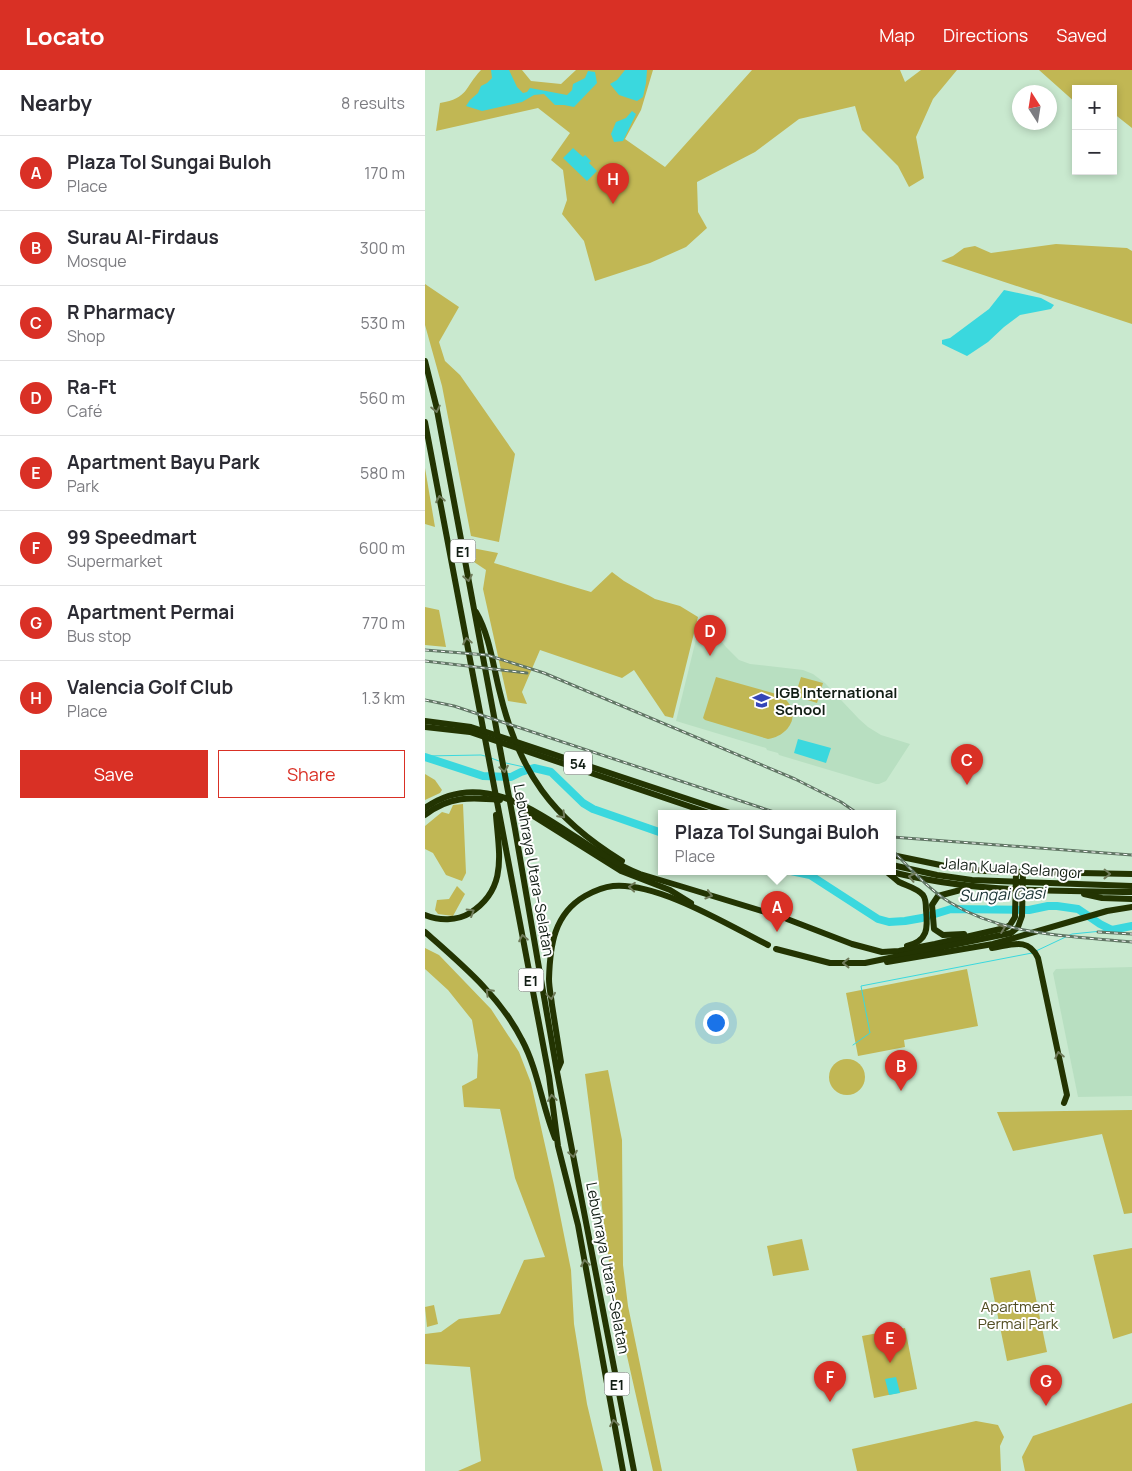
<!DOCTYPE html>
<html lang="en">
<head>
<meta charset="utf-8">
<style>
  :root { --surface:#fff; --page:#f2f2f3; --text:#2b2b33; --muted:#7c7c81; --line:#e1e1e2; --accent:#d93025 }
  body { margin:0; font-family:Manrope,sans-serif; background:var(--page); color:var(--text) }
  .controls { position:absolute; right:15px; top:15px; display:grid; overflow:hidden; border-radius:0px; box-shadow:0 2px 8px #0003 }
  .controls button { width:45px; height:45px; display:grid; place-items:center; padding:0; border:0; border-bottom:1px solid var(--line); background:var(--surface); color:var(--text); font:25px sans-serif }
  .compass { position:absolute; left:587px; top:15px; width:45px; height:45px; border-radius:50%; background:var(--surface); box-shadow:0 2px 8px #0003; rotate:348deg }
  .you { position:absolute; left:290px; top:952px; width:18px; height:18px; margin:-12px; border:4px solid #fff; border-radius:50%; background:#1a73e8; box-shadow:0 0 0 8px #1a73e833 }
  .badge { display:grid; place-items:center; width:32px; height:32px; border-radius:50%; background:var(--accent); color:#fff; font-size:16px; font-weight:700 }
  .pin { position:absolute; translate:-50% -41px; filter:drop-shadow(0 1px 2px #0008) }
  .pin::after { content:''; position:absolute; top:26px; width:18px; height:15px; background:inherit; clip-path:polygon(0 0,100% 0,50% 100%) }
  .popup { position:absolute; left:233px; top:740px; width:238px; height:65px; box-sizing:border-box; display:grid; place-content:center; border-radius:0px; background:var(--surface); filter:drop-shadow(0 1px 4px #0005); font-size:16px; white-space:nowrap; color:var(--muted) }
  .popup b { font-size:19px; color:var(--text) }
  .popup::after { content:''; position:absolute; left:50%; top:100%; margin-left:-10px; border:10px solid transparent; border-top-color:var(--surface) }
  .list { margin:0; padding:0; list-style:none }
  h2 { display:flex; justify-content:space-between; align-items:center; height:65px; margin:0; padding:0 20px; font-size:21px }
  h2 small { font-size:16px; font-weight:400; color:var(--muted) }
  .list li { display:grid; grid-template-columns:32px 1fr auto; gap:15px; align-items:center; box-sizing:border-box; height:75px; padding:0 20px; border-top:1px solid var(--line) }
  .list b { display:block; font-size:19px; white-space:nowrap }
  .list p { margin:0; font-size:16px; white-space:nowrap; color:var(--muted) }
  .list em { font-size:16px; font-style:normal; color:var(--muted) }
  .actions { display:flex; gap:10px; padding:15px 20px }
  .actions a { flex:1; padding:11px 0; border:1px solid var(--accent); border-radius:0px; text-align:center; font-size:18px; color:var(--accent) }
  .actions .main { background:var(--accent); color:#fff }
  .map { position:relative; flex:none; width:707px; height:1401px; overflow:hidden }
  header { display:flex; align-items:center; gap:30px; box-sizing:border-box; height:70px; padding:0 25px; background:var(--accent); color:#fff }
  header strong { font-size:24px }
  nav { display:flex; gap:28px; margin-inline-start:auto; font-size:18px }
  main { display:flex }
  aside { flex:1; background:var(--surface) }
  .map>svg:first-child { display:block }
</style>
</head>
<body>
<header>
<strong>Locato</strong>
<nav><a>Map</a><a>Directions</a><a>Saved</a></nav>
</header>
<main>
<aside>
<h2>Nearby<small>8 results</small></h2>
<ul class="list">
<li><span class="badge">A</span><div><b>Plaza Tol Sungai Buloh</b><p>Place</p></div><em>170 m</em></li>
<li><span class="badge">B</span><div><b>Surau Al-Firdaus</b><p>Mosque</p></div><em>300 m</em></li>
<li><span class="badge">C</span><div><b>R Pharmacy</b><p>Shop</p></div><em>530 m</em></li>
<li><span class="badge">D</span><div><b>Ra-Ft</b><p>Café</p></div><em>560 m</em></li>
<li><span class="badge">E</span><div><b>Apartment Bayu Park</b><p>Park</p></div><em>580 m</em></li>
<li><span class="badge">F</span><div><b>99 Speedmart</b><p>Supermarket</p></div><em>600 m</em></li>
<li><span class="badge">G</span><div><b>Apartment Permai</b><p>Bus stop</p></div><em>770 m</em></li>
<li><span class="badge">H</span><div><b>Valencia Golf Club</b><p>Place</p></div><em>1.3 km</em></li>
</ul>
<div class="actions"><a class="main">Save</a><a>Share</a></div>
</aside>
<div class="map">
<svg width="707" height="1401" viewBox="0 0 707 1401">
  <rect width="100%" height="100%" fill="#c9e9cf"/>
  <g fill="#b8dfc1">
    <path d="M276,549L282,554L301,577L314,590L325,594L378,600L388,604L400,613L434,649L443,657L456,665L485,674L461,711L454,714H451L354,685L353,683L342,680L341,678L251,651Z"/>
    <path d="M707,897V1026L653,1027L628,903L631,899Z"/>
  </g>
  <g fill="#c1b754">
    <path d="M56,0H97L106,11L136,14L151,0H228L216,40L200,69L240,97L327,0H475L480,12L496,0H532L508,29L491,67L499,108L484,117L473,96L437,60L430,36L374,49L330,82L272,112L273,142L282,158L261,177L225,193L170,211L159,171L137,144L142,130L138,100L126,90L145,63L113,38L11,61L15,33C44,28 39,18 56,0Z"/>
    <path d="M614,0H707V58L688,43V19H651V33Z"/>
    <path d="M631,174L702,178L707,181V254L516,191L528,186L539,178L550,176L566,183Z"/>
    <path d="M0,214L34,237L14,272L20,291L35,305L90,384L74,472L46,466L17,316L0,255Z"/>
    <path d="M0,398L10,457L0,454Z"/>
    <path d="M47,478L73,483L69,493L166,522L187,502L199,511L230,529L255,536L273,547L248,648L240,646L209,600L197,608L115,580L97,622L102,634L83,631L58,519L61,500L49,492Z"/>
    <path d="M0,537L14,540L21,577L0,575Z"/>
    <path d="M291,607L355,625C378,640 367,665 343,669L280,650L278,648Z"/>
    <path d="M376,607L398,613L392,633L370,626Z"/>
    <path d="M0,704L10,710L17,720L15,723L0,730Z"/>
    <path d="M38,734L41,803L37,811L21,805L8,783L0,779V756L17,742L24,744L28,735Z"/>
    <path d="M32,816L40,824L28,846L13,844L10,840L12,830L24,829Z"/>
    <path d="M0,878L14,885L66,939L94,982L106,1013L129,1115L146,1200L149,1254L162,1334L178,1401H33L56,1391L45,1297L0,1294V1264L16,1262L34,1249L75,1244L99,1190L120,1187L90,1108L75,1039L39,1037L37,1016L52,1008L53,985L47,950L23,920L0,899Z"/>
    <path d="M542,899L553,956L479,970L480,977L433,986L421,923Z"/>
    <circle cx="422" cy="1007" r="18"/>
    <path d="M183,1000L197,1070L198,1195L203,1236L237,1401H228L188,1224L160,1004Z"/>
    <path d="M707,1040V1143L699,1144L677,1064L588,1081L572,1042Z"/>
    <path d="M377,1169L384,1200L348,1206L342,1176Z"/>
    <path d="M707,1178V1263L688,1269L668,1185Z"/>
    <path d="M605,1200L622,1282L582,1291L565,1208Z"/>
    <path d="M9,1235L13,1254L2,1257L0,1237Z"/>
    <path d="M480,1258L492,1319L449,1328L437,1266Z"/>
    <path d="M707,1333V1401H600L597,1387L608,1366Z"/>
    <path d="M551,1351L573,1355L579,1367L575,1376L576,1401H432L427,1379Z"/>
  </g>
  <g fill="#3ad8de">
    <path d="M66,0H84L92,17L98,23L102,22L105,18L142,25L147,20L148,14L160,8L163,1L170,2L172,13L149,37L139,35H130L119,24L109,25L97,32L57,41L41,36L45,30L53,23L56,16L62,13L67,8Z"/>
    <path d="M200,0H222L221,13L218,27L212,31L194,25L185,14L192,10Z"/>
    <path d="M207,41L211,44L198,71L189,72L186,64L191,52L201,48Z"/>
    <path d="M148,78L158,87L160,85L166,91L164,93L172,101L162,111L138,88Z"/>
    <path d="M579,220L616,228L629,235L626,239L595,245L579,257L563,272L542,286L517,274V270L525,268L564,239Z"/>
    <path d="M373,669L406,678L401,693L369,683Z"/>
    <path d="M471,1307L475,1323L464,1325L460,1309Z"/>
  </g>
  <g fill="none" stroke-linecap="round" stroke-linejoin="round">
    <g stroke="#3ad8de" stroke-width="1">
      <path d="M0,686L56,685L60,686"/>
      <path d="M66,688L74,691"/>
      <path d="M81,693L99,697"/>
      <path d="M611,881L647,864L687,860"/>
      <path d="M428,975L445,963L436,916L607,883"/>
    </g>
    <g stroke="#3ad8de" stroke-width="8">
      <path d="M0,687L58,706L86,707L96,702L109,698L126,702L158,733L168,739L237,763"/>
      <path d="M366,801L385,805L453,849L464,852L480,851L497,848L526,839L604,840L623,836H632L653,839L675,854L687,860L707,856"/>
    </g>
    <g stroke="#233402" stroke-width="6">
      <path d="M0,291L11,335L90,759L132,1002L209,1401"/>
      <path d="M0,352L124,1006L133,1076L153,1155L198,1401"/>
      <path d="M51,542C65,566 68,596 75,623C94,702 127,748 197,791"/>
      <path d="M0,651L46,657L305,743"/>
      <path d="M0,657L45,662L284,743"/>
      <path d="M94,737L196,801L245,820L266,833"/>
      <path d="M0,738C74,685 149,779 215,804C228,808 242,812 255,816C288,826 321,836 353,846"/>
      <path d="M0,745C24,726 46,727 75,730"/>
      <path d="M467,785L525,797L560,801L707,804"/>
      <path d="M467,795L512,805L547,810L707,816"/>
      <path d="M463,801C542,822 625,821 707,822"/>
      <path d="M462,802C466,805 470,809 474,812C482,816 492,818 498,825C501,829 501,835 501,840C503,858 503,871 482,876"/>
      <path d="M659,824L677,828L707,829"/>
      <path d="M0,845C14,851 32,851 45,843C83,819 74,784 71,745"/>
      <path d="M362,849L427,874L457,882L474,881L510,874L580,858L585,855L590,847L591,802"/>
      <path d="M0,862C36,894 75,926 97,970C113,1000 117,1036 130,1068"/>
      <path d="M539,864L518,865L509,859L507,835L513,826L543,818"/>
      <path d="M567,878C587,875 603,867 613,888L642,1025L639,1033"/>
      <path d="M351,879L405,893H440L586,863L593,857L597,846L598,802"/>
      <path d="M462,892L568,874L682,841L707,837"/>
      <path d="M132,1001L136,992C133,973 130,954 127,935C126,926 124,917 124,909C125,875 129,844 160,826C169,821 178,817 188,816C233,812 303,855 343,875"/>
    </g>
    <defs>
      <g id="rail">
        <path d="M0,580L62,585L119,603L370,709L416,732L432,743"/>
        <path d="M0,591L102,603"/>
        <path d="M0,630L29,636L352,743"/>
        <path d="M467,767L707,785"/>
        <path d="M467,780C486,799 503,819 526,833C580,866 646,866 707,872"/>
        <path d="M673,862L707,864"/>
      </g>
    </defs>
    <use href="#rail" stroke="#617665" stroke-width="3"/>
    <use href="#rail" stroke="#fff" stroke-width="1" stroke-dasharray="4" stroke-linecap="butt"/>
  </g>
  <defs><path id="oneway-chevron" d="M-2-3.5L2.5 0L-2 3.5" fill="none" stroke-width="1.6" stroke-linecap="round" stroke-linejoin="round" transform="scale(1.25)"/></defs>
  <g stroke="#707b5b">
    <use href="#oneway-chevron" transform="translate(11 339) rotate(78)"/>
    <use href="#oneway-chevron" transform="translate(15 429) rotate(-101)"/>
    <use href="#oneway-chevron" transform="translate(43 508) rotate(79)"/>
    <use href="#oneway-chevron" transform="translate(42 571) rotate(-101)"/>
    <use href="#oneway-chevron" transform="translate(79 699) rotate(80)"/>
    <use href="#oneway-chevron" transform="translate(137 745) rotate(47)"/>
    <use href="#oneway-chevron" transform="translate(682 804) rotate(1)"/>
    <use href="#oneway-chevron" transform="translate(487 807) rotate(-168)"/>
    <use href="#oneway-chevron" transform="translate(207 817) rotate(-175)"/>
    <use href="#oneway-chevron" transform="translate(284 825) rotate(17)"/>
    <use href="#oneway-chevron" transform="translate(46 842) rotate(-31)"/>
    <use href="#oneway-chevron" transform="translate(577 858) rotate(-20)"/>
    <use href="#oneway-chevron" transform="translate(98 868) rotate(-101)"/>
    <use href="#oneway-chevron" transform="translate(421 893) rotate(-180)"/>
    <use href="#oneway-chevron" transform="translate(64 922) rotate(-134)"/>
    <use href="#oneway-chevron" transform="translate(126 926) rotate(82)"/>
    <use href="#oneway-chevron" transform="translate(634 985) rotate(-102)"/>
    <use href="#oneway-chevron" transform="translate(127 1028) rotate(-97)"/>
    <use href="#oneway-chevron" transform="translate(148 1084) rotate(79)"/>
    <use href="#oneway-chevron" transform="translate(160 1193) rotate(-100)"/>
    <use href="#oneway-chevron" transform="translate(189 1353) rotate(-100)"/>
  </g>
  <defs>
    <symbol id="school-bare" viewBox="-9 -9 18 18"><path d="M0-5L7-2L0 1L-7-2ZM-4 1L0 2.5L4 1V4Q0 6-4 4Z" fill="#3546b8" stroke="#fff" stroke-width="2.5" paint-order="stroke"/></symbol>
  </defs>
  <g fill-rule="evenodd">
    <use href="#school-bare" x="324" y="618" width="25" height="25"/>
  </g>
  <g text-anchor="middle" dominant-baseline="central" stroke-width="4" stroke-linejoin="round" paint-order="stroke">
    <g fill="#fff" stroke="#59625b" stroke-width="1">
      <rect x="25.5" y="469.5" width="25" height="23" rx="4"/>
      <rect x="139" y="681.5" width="28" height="23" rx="4"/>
      <rect x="93.5" y="898.5" width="25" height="23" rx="4"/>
      <rect x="179.5" y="1302.5" width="25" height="23" rx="4"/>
    </g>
    <g font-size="14" font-weight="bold" fill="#121e15">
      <text x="38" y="481">E1</text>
      <text x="153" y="693">54</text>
      <text x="106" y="910">E1</text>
      <text x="192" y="1314">E1</text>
    </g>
    <g font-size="15" font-weight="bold" fill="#121e15" stroke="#fff" text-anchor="start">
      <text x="350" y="622">IGB International<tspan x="350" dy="17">School</tspan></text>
    </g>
    <g font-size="15" fill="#121e15" stroke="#fff">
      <text transform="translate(587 798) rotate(4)">Jalan Kuala Selangor</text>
      <text transform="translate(109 800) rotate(80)">Lebuhraya Utara–Selatan</text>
      <text transform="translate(183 1198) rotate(79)">Lebuhraya Utara–Selatan</text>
    </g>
    <g font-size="15" fill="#514d22" stroke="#fff">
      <text x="593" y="1236">Apartment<tspan x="593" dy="17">Permai Park</tspan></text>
    </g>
    <g font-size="16" font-style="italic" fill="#193233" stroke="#fff">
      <text transform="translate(577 824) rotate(-2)">Sungai Gasi</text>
    </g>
  </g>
</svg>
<div class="controls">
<button>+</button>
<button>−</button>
</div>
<svg class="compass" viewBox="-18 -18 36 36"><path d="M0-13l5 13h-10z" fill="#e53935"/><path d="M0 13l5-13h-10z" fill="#7c7c81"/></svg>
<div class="you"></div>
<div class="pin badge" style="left:352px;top:862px">A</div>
<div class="popup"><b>Plaza Tol Sungai Buloh</b>Place</div>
<div class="pin badge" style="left:476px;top:1021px">B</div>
<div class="pin badge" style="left:542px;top:715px">C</div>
<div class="pin badge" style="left:285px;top:586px">D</div>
<div class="pin badge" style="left:465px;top:1293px">E</div>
<div class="pin badge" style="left:405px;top:1332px">F</div>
<div class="pin badge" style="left:621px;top:1336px">G</div>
<div class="pin badge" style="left:188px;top:134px">H</div>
</div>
</main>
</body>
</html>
